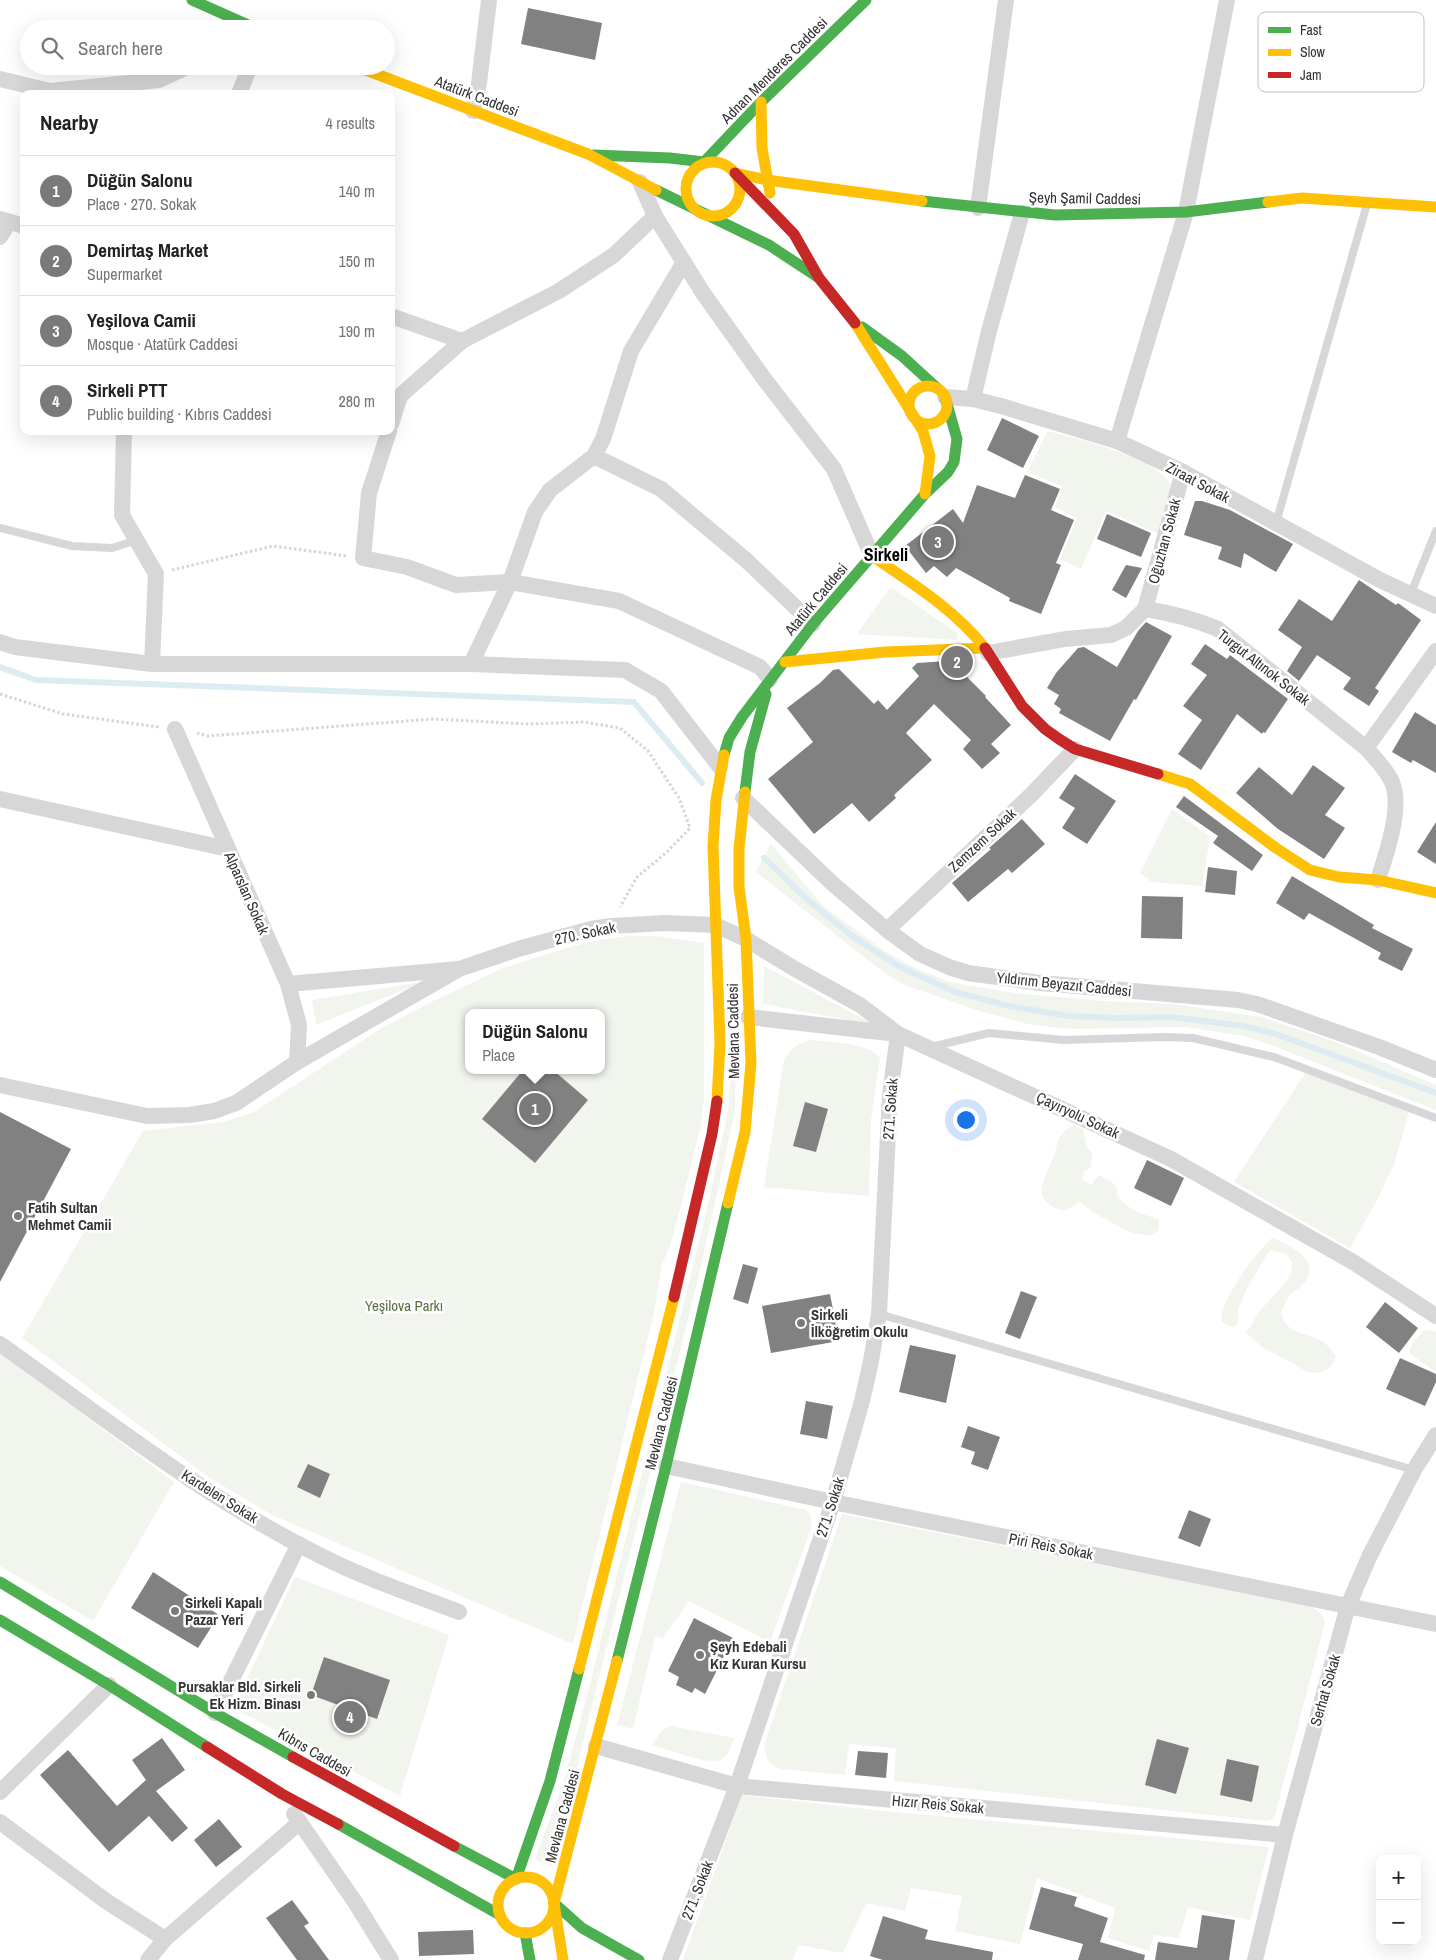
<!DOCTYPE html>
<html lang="en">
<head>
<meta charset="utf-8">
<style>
  :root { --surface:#fff; --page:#f6f6f6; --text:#222; --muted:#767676; --line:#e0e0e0; --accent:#7a7a7a }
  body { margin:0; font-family:"Archivo Narrow",sans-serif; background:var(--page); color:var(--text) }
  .controls { position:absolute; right:15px; bottom:15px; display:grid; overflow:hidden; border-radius:10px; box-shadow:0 5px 20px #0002 }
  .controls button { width:45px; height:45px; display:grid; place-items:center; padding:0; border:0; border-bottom:1px solid var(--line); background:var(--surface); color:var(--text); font:25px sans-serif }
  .you { position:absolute; left:965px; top:1119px; width:18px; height:18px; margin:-12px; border:4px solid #fff; border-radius:50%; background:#1a73e8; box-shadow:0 0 0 8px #1a73e833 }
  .badge { display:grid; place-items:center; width:32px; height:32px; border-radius:50%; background:var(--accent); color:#fff; font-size:16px; font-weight:700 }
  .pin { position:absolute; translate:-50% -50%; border:2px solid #fff; box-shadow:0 1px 5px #0006 }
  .popup { position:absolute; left:465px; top:1009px; width:140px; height:65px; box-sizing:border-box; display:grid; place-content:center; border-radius:10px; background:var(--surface); filter:drop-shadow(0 1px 4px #0005); font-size:16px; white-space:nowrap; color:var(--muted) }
  .popup b { font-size:19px; color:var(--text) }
  .popup::after { content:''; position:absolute; left:50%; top:100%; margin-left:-10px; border:10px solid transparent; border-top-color:var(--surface) }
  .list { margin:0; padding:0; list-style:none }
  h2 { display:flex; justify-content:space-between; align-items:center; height:65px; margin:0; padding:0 20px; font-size:21px }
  h2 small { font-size:16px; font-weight:400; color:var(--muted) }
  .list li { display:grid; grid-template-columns:32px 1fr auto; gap:15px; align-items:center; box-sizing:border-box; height:70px; padding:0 20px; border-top:1px solid var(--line) }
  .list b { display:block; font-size:19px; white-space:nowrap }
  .list p { margin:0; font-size:16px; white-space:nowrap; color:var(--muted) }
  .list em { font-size:16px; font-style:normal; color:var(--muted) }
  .icon { flex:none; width:28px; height:28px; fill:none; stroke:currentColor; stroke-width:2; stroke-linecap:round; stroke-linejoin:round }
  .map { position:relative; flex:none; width:1436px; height:1960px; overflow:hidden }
  .search { position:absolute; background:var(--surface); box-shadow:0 5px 20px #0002; left:20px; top:20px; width:375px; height:55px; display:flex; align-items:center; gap:12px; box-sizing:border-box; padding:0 18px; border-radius:28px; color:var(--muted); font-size:19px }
  .panel { position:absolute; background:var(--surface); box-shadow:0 5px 20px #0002; left:20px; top:90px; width:375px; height:345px; border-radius:10px }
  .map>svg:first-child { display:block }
</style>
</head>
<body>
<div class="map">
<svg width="1436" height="1960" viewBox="0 0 1436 1960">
  <rect width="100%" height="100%" fill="#fff"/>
  <g fill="#f1f5ed" fill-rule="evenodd">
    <path d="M1048,431C1080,440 1153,456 1171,484L1168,498L1158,533L1106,511L1081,569L1060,559L1077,518L1055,507L1062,486L1027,472Z"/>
    <path d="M891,587L958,634L957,640L857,634Z"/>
    <path d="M1172,809L1210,837L1202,886L1152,882L1140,873Z"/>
    <path d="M771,844L818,900L829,910L883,950L913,967L949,982L1015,993L1102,1001L1173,1004L1262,1017L1336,1042L1436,1085V1110L1271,1045L1244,1036L1185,1027L1073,1029L1050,1027L1028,1024L976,1010L902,984L878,968L756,872Z"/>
    <path d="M629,936H655L704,943V1098L701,1124L683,1198L670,1246L662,1264L654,1312L573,1644L272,1515L210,1478L22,1338L143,1131L223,1122L254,1112L380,1029L431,1002L503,968L573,946L604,939ZM469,1013H601V1070H469Z"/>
    <path d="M764,966L875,1025L763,1004Z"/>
    <path d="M426,981L316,1025L312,1000Z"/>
    <path d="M732,1025H737L735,1111L699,1275L552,1867L535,1859L563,1784L588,1692L709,1201L729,1105Z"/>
    <path d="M810,1040C828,1042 869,1042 880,1058L871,1120L869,1196L764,1187L784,1060C791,1048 797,1044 810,1040Z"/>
    <path d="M1307,1070L1410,1108L1395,1162L1376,1202L1350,1248L1234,1182Z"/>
    <path d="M1073,1125L1083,1129L1087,1147L1092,1152L1091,1167L1084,1172L1083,1180L1091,1185L1099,1175L1111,1181L1117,1187V1195C1127,1209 1142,1215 1159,1219V1230L1150,1236L1129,1232L1093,1212L1080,1202L1064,1211C1029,1201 1044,1181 1053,1158C1060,1140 1055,1137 1073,1125Z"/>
    <path d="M1272,1238C1290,1245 1325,1262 1302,1285C1299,1289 1293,1291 1290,1295C1286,1299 1284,1307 1281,1312C1282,1315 1283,1321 1286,1324C1301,1340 1320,1330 1336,1356C1332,1370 1323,1375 1308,1372L1262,1347L1246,1333L1259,1312L1286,1282L1291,1274L1292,1262L1286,1254L1270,1250L1247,1288L1238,1310V1322L1235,1327L1226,1325L1221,1321C1222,1297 1254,1255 1272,1238Z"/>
    <path d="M1432,1330L1436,1332V1372L1409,1353L1413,1342L1423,1331Z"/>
    <path d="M0,1353L174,1482L93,1621L0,1566Z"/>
    <path d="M681,1482L806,1510L810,1515L812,1526L770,1642L689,1601L663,1638L655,1636L633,1729L617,1725Z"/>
    <path d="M842,1514L1310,1606L1321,1613L1325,1622L1274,1819L1267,1821L894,1781L896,1748L849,1744L845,1775L780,1769C768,1763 766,1758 764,1745Z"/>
    <path d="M295,1577L449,1635L400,1796L233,1708Z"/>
    <path d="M671,1726L734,1738C731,1746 729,1756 720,1760C707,1765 667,1749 652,1745L663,1729Z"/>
    <path d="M742,1795L885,1811L1269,1847L1250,1920L1188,1907L1179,1938L1154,1935L1149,1951L1108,1938L1115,1908L1037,1878L1020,1944L955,1931L962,1896L911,1888L905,1911L866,1903L843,1953L798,1945L793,1960H683Z"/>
  </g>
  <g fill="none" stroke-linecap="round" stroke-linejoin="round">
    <g stroke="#ddebf3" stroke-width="6">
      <path d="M0,667L36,680L634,702L702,783"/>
      <path d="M764,858L809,901L852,936L900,967L955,992L1009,1006L1068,1016L1116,1018L1172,1017L1243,1026L1276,1034L1436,1093"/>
    </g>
  </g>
  <g fill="#818181">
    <path d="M528,8L602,23L595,60L521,44Z"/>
    <path d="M1002,418L1039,436L1023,468L987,450Z"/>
    <path d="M1025,475L1060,489L1051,510L1074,520L1056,563L1061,565L1041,614L1009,601L1010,598L956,568L947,577L934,566L926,573L905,546L953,509L963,523L977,485L1015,498Z"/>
    <path d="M1195,501H1202L1230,510L1293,544L1276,572L1244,553L1241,568L1218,559L1222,547L1184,535Z"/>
    <path d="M1107,514L1151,533L1141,557L1097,539Z"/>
    <path d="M1126,565L1142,568L1126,598L1112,590Z"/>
    <path d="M1359,580L1396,605L1398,603L1421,620L1375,688L1379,691L1369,706L1343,689L1351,678L1317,655L1299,681L1287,671L1302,647L1278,630L1299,599L1332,621Z"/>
    <path d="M1146,622L1172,636L1136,700L1134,699L1110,741L1059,713L1061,709L1054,704L1059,695L1047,688L1056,673L1078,648L1084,647L1117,667L1138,631Z"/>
    <path d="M1205,644L1227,659L1230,655L1288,699L1265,733L1263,732L1262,734L1237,714L1201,770L1178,754L1202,720L1183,706L1207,675L1191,664Z"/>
    <path d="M948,661L962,672L986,696L985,697L1011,725L991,744L1000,753L982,769L963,749L971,740L934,704L906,733L932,760L894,795L896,798L869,822L852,803L814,834L768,779L813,742L787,708L820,683L833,670L839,669L874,704L878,700L887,710L919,676L912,668L917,663Z"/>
    <path d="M1415,712L1436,725V773L1413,760L1411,763L1392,752Z"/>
    <path d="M1313,765L1345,788L1325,815L1345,828L1324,859L1278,829L1236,793L1259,767L1292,795Z"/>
    <path d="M1075,774L1116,801L1087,844L1062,828L1075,808L1059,798Z"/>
    <path d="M1184,796L1263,855L1252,871L1213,843L1218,836L1176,807Z"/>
    <path d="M1022,819L1045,844L1012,873L1008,869L968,902L952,883L991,849L989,848Z"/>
    <path d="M1436,822V864L1417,852Z"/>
    <path d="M1208,867L1237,871L1235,895L1205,892Z"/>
    <path d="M1292,876L1374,925L1372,928L1413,949L1402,971L1378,959L1381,953L1309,913L1304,920L1276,903Z"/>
    <path d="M1142,896L1183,897L1182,939L1141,938Z"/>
    <path d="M523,1070H553L588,1100L535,1163L482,1119Z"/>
    <path d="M805,1102L828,1109L816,1152L793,1146Z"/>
    <path d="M0,1112L71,1149L0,1282Z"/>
    <path d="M1147,1160L1184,1178L1171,1206L1134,1188Z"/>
    <path d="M743,1264L758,1268L748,1304L733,1299Z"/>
    <path d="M1021,1291L1037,1297L1020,1339L1005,1333Z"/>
    <path d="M830,1294L839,1341L771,1353L762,1306Z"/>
    <path d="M1385,1302L1418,1328L1399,1353L1366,1327Z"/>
    <path d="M910,1345L956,1355L946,1403L899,1392Z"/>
    <path d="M1400,1358L1436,1374V1382L1425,1406L1386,1389Z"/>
    <path d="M806,1401L833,1406L827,1439L800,1434Z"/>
    <path d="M968,1426L1000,1437L988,1470L971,1464L975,1452L961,1447Z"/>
    <path d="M308,1464L330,1474L320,1498L297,1487Z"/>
    <path d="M1189,1510L1211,1519L1200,1547L1178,1538Z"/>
    <path d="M153,1572L219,1615L198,1648L131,1608Z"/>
    <path d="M694,1618L733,1638L705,1694L695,1688L692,1693L676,1685L679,1677L668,1671Z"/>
    <path d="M324,1657L390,1680L377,1719L311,1695Z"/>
    <path d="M162,1738L185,1770L156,1791L188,1828L172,1842L149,1816L109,1852L40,1775L68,1750L117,1806L146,1780L132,1760Z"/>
    <path d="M1157,1739L1189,1748L1176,1794L1145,1785Z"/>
    <path d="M858,1751L888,1753L886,1778L855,1775Z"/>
    <path d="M1227,1759L1259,1766L1252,1802L1220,1795Z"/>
    <path d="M219,1819L242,1847L216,1867L194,1840Z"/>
    <path d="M1041,1887L1077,1897L1074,1906L1108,1918L1100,1942L1145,1955L1144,1960H1078L1083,1944L1029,1929Z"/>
    <path d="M292,1900L309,1923L304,1926L329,1960H297L266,1918Z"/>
    <path d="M1202,1915L1235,1920L1229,1960H1155L1158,1942L1197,1948Z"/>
    <path d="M883,1916L928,1930L925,1939L993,1952L992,1960H883L870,1956Z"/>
    <path d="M473,1930L474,1954L419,1956L418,1932Z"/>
  </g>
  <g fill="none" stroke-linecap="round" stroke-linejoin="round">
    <g stroke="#d6d6d6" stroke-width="3" stroke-dasharray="2.5 2.5" stroke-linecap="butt">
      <path d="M172,570L273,546L347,556"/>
      <path d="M0,694L63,714L159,727"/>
      <path d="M197,733L208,736L433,719L529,724L584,722L620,728L648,751L679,798L690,828L667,852L637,877L620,907"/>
    </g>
    <g stroke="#d7d7d7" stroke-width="8">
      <path d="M1276,523L1367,204"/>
      <path d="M0,528L72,546L112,548L137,540"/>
      <path d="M1411,593L1436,531"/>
      <path d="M931,1047L989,1033L1064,1040L1165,1037L1193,1038L1274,1057L1436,1118"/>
      <path d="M879,1314L1414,1470"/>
    </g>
    <g stroke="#d7d7d7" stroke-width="16">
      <path d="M0,79L50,91L159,80L189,66"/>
      <path d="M239,94L250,66"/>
      <path d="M473,111L479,83L489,0"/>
      <path d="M640,182L655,216L703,293L765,380L834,469L872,556"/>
      <path d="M978,208L1006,0"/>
      <path d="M0,219L24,226"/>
      <path d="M0,237L9,222"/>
      <path d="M391,316L462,341"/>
      <path d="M945,397L973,399L1001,406L1117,441L1183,472L1380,580L1436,606"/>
      <path d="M973,399L989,331L1022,213"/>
      <path d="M391,424L400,396L462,341L559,291L614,255L655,216"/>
      <path d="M124,431L122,515L156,574L152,664"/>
      <path d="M389,431L369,493L363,558L407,567L456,585L510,582L619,601L760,667L770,679"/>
      <path d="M1117,441L1186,212L1227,0"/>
      <path d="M594,456L661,489L746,560L813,624"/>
      <path d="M1145,609L1183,472"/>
      <path d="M0,642L15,647L152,664H471L625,670L661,691L720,767"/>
      <path d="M988,653L1065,639L1111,635L1126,628L1145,609C1171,613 1194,619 1218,629L1366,748C1375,758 1386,769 1392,782C1403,808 1386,854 1378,880"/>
      <path d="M471,664L510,582L535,512L550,490L594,456L603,439L631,351L684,262"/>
      <path d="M175,729L288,984L299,1025L297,1062"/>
      <path d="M1366,748L1436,651"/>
      <path d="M743,798L833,884L887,930L920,954L949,967L968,973L1040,983L1238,1000L1257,1004L1379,1047L1436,1070"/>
      <path d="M0,799L228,849"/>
      <path d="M887,930L1031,795L1075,749"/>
      <path d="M459,969L518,949L591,929L611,926L665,923L715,925L746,939L795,969L860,1005L898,1034L1171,1159L1353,1262L1436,1316"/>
      <path d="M0,1085L147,1116L190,1115L214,1111L236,1103L297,1062L459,969L288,984"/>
      <path d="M0,1344C103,1417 205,1498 319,1555C364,1578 412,1594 459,1612"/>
      <path d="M666,1466L833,1502L1436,1624"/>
      <path d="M215,1713L299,1544"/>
      <path d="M596,1746L737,1786L1285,1835"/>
      <path d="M0,1792L109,1685"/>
      <path d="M294,1814L355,1902L391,1960"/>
      <path d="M0,1822L106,1901L165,1939"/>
      <path d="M148,1960L165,1939L300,1822"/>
      <path d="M670,1960L737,1786L833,1502L862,1401L871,1361L879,1314L890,1095L898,1034L748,1017"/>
      <path d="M1255,1960L1285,1835L1348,1606L1370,1555L1414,1470L1436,1435"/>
    </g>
    <g stroke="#4caf50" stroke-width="11">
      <path d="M192,0L257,29"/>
      <path d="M594,155L670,158L704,162L761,102L866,0"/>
      <path d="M656,190L769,245L819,278"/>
      <path d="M922,201L1055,215L1186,212L1268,202"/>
      <path d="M862,327L902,356L937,388"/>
      <path d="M724,755L729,738L742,717L813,624L925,494L948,472L954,462L957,439L945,397"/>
      <path d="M745,792L750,752L766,694"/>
      <path d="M0,1582L215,1713L293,1757"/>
      <path d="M0,1620L109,1685L207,1747"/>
      <path d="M617,1661L666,1466L728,1203"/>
      <path d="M338,1824L500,1915"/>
      <path d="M454,1846L516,1879L550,1781L579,1669"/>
      <path d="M554,1903L582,1928L639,1960"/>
      <path d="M525,1933L530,1960"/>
    </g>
    <g stroke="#ffc107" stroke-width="11">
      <path d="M355,66L588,154L656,190"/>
      <path d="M761,102L762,148L770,193"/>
      <circle cx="713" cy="189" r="27"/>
      <path d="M735,173L767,180L922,201"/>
      <path d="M1268,202L1302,198L1436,207"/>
      <path d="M855,323L923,431L930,456L925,494"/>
      <circle cx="928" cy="405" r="19"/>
      <path d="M785,662L885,652L985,648C954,609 913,584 872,556"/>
      <path d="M1158,774L1190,784L1276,848L1310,870L1339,877L1378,880L1436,893"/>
      <path d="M717,1101L720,1043L713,846L716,800L724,755"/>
      <path d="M728,1203L745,1132L751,1063L746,939L739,887V849L745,792"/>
      <path d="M579,1669L674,1297"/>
      <circle cx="526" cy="1905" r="28"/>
      <path d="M563,1960L554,1903L617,1661"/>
    </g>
    <g stroke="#c62828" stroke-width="11">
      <path d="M735,173L794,234L819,278L855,323"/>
      <path d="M985,648L1022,706L1045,729L1059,739L1075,749L1158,774"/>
      <path d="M674,1297L712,1134L717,1101"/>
      <path d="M207,1747L282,1794L338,1824"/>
      <path d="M293,1757L454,1846"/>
    </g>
  </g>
  <g fill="#7a7a7a" stroke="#fff" stroke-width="2">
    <circle cx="18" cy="1216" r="5"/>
    <circle cx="801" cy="1323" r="5"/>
    <circle cx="175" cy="1611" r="5"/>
    <circle cx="700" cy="1655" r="5"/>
    <circle cx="311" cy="1695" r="5"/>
  </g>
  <g text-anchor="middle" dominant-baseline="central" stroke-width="5" stroke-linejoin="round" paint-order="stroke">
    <g font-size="15" fill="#333" stroke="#fff">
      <text transform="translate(774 70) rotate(-45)">Adnan Menderes Caddesi</text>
      <text transform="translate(477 96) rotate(21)">Atatürk Caddesi</text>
      <text transform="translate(1085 198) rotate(1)">Şeyh Şamil Caddesi</text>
      <text transform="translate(1198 482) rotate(28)">Ziraat Sokak</text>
      <text transform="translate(1164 541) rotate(-75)">Oğuzhan Sokak</text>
      <text transform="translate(816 599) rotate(-50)">Atatürk Caddesi</text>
      <text transform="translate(1264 667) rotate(38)">Turgut Altınok Sokak</text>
      <text transform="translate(982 840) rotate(-43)">Zemzem Sokak</text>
      <text transform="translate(247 893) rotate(66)">Alparslan Sokak</text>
      <text transform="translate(585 933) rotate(-12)">270. Sokak</text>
      <text transform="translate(1064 984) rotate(6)">Yıldırım Beyazıt Caddesi</text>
      <text transform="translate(733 1031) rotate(-91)">Mevlana Caddesi</text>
      <text transform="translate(890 1109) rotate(-86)">271. Sokak</text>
      <text transform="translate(1078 1115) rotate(25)">Çayıryolu Sokak</text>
      <text transform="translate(661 1423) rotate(-76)">Mevlana Caddesi</text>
      <text transform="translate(220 1496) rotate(32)">Kardelen Sokak</text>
      <text transform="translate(830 1507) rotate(-72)">271. Sokak</text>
      <text transform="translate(1051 1546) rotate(11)">Piri Reis Sokak</text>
      <text transform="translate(1325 1690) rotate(-74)">Serhat Sokak</text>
      <text transform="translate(315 1752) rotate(30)">Kıbrıs Caddesi</text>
      <text transform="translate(938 1804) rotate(5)">Hızır Reis Sokak</text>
      <text transform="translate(562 1816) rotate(-75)">Mevlana Caddesi</text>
      <text transform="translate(697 1890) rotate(-69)">271. Sokak</text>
    </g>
    <g font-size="15" font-weight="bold" fill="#333" stroke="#fff" text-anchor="start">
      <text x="28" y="1207">Fatih Sultan<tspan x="28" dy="17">Mehmet Camii</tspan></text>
      <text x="811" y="1314">Sirkeli<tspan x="811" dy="17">İlköğretim Okulu</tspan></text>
      <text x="185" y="1602">Sirkeli Kapalı<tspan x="185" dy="17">Pazar Yeri</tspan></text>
      <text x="710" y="1646">Şeyh Edebali<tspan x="710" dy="17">Kız Kuran Kursu</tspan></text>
      <text x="301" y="1686" text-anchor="end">Pursaklar Bld. Sirkeli<tspan x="301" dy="17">Ek Hizm. Binası</tspan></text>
    </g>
    <g font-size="15" fill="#56703f" stroke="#fff">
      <text x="404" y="1305">Yeşilova Parkı</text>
    </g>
    <g font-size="18" font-weight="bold" fill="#000" stroke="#fff">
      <text x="886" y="554">Sirkeli</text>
    </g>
  </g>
  <rect x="1258" y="12" width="166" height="80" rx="8" fill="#fff" stroke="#c2c2c2" stroke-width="1"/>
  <rect x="1268" y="27" width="23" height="6" fill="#4caf50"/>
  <rect x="1268" y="49" width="23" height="7" fill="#ffc107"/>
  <rect x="1268" y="72" width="23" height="6" fill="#c62828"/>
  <g font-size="14" fill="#333">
    <text x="1300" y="35">Fast</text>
    <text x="1300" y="57">Slow</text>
    <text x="1300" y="80">Jam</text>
  </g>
</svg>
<div class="controls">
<button>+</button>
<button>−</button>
</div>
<div class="you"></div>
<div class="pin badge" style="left:535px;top:1109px">1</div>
<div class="popup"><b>Düğün Salonu</b>Place</div>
<div class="pin badge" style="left:957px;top:662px">2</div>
<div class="pin badge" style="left:938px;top:542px">3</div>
<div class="pin badge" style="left:350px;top:1717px">4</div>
<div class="search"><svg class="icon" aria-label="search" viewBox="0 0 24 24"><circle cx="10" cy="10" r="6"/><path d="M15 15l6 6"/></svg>Search here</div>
<section class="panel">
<h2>Nearby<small>4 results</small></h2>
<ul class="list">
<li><span class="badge">1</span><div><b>Düğün Salonu</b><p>Place · 270. Sokak</p></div><em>140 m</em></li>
<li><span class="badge">2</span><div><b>Demirtaş Market</b><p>Supermarket</p></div><em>150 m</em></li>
<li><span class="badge">3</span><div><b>Yeşilova Camii</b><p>Mosque · Atatürk Caddesi</p></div><em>190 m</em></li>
<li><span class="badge">4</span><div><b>Sirkeli PTT</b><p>Public building · Kıbrıs Caddesi</p></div><em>280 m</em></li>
</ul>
</section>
</div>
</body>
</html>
